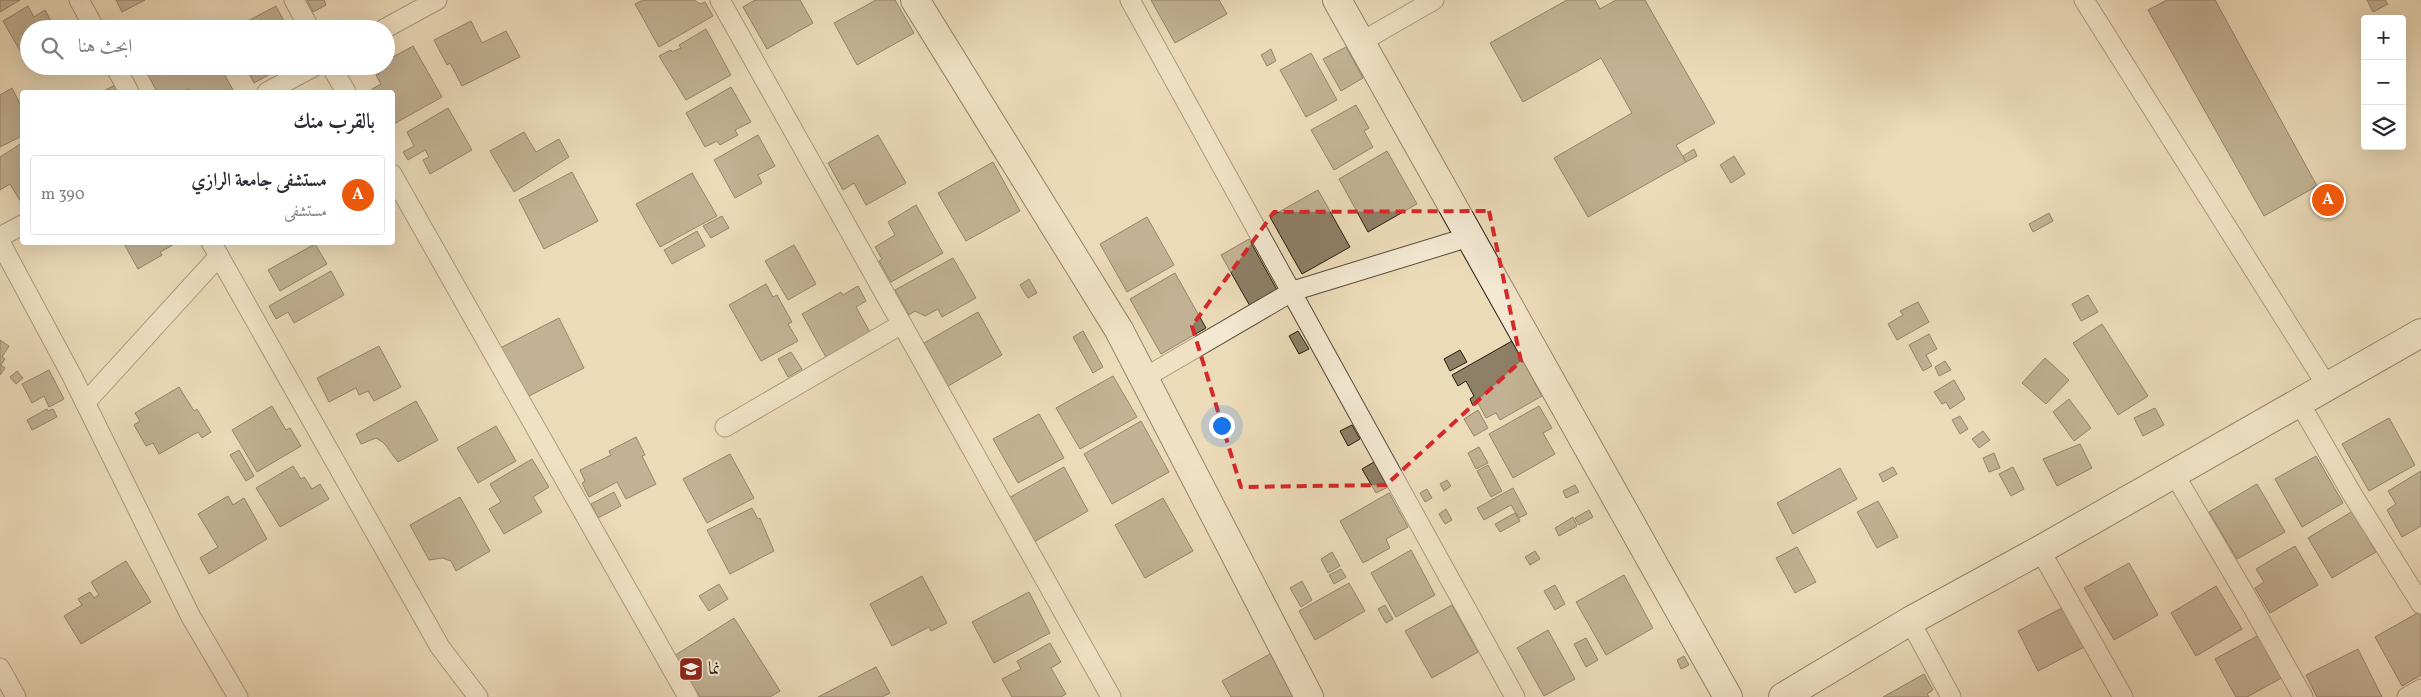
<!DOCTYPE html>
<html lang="ar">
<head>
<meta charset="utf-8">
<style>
  :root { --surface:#fff; --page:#f2f2f3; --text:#2b2b33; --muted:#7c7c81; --line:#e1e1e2; --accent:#ea580c }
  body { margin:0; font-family:Vollkorn,Amiri,serif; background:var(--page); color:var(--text); direction:rtl }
  .controls { position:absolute; right:15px; top:15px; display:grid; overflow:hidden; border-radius:5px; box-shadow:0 5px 20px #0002 }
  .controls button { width:45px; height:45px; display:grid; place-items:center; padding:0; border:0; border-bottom:1px solid var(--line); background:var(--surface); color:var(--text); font:25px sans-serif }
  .you { position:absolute; left:1221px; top:425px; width:18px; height:18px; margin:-12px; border:4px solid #fff; border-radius:50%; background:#1a73e8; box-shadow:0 0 0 8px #1a73e833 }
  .badge { display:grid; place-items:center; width:32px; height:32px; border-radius:50%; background:var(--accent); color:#fff; font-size:16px; font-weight:700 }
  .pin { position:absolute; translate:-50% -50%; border:2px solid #fff; box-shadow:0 1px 5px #0006 }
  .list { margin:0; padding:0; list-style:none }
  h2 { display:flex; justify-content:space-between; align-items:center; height:65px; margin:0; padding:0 20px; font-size:21px }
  h2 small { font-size:16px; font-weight:400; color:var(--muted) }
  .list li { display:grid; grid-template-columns:32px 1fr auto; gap:15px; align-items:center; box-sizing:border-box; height:80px; margin:0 10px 10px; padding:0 10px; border:1px solid var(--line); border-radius:5px }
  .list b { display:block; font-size:19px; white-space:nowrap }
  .list p { margin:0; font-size:16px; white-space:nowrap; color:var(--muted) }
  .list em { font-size:16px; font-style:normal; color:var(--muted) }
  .icon { flex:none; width:28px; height:28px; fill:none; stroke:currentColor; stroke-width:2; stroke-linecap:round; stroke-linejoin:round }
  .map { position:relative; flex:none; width:2421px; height:697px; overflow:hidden; direction:ltr }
  .search { position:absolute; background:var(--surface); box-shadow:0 5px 20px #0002; left:20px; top:20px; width:375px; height:55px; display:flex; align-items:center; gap:12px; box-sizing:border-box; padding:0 18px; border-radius:28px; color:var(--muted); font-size:19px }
  .panel { position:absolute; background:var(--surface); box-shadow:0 5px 20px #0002; left:20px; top:90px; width:375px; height:155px; border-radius:5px; direction:rtl }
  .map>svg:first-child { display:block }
</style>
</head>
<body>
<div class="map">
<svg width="2421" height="697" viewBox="0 0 2421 697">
  <rect width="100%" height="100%" fill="#ecdbb9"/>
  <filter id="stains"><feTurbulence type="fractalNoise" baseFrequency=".004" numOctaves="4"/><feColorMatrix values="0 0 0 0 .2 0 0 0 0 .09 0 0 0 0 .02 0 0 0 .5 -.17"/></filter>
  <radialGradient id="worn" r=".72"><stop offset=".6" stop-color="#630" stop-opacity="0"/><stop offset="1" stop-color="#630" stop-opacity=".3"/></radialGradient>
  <g fill="#8e7f67" stroke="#281c0f">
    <path d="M0,0H20L0,12Z"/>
    <path d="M116,0H145L122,12Z"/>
    <path d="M307,0H324L326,5L313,12Z"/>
    <path d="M643,0H694L700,4L705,2L713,16L659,47L635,4Z"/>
    <path d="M755,0H800L813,23L767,49L743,7Z"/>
    <path d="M876,0H895L914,33L857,65L834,23Z"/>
    <path d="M1151,0H1219L1227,14L1175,43Z"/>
    <path d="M1567,0H1595L1600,9L1616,0H1645L1715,123L1676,145L1686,162L1588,217L1554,158L1632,113L1601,58L1523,102L1490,43Z"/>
    <path d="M2167,0H2215L2317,186L2264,216L2148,10Z"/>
    <path d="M2367,0H2385L2388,4L2373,12Z"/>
    <path d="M28,6L34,17L45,10L52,23L58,20L62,27L67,24L70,29H29L27,63L3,21Z"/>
    <path d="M276,6L288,29H233Z"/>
    <path d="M471,21L482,43L506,31L520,57L462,86L450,63L447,65L434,40Z"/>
    <path d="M706,29L731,75L686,100L659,56L671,50L672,52L681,48L679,45Z"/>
    <path d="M413,46L442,97L392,125V92H374L372,89L381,84L376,75L379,74L376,67L386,66V61Z"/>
    <path d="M1346,47L1363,78L1341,91L1323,59Z"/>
    <path d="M1271,49L1276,61L1267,66L1261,55Z"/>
    <path d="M1311,53L1337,100L1306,117L1280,70Z"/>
    <path d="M160,66H220L234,92H190L189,89L182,92H157L147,73Z"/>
    <path d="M245,66H285L254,83Z"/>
    <path d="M117,84L122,92H102Z"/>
    <path d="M731,87L751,122L735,130L738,135L720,145L717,141L705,147L686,113Z"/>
    <path d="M12,88L22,108V136L0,147V95Z"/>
    <path d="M1356,105L1369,128L1364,131L1373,147L1334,170L1311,130Z"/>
    <path d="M448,108L472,150L430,174L423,160L429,157L425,150L408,160L403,152L414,146L407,132Z"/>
    <path d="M524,132L536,152L559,139L569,157L514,192L490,151Z"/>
    <path d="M758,135L775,166L758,175L762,183L735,198L714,160Z"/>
    <path d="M878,135L906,183L866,205L854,183L843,190L828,163Z"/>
    <path d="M22,143V204L10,184L0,190V157Z"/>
    <path d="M1694,149L1697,156L1686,162L1683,156Z"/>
    <path d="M1387,151L1417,204L1368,232L1339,179Z"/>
    <path d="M1734,156L1745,174L1731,183L1720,165Z"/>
    <path d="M993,162L1020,211L966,241L938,193Z"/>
    <path d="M572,172L598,221L544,249L519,200Z"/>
    <path d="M692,173L717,216L660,247L636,204Z"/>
    <path d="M1318,190L1350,247L1302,274L1270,217Z"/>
    <path d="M916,205L943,253L891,282L879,261L882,259L875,247L895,235L888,222Z"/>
    <path d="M2049,213L2053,221L2033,232L2029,224Z"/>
    <path d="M722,216L729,228L711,238L703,226Z"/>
    <path d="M1147,217L1174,265L1127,292L1100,244Z"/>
    <path d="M697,231L705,246L672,264L664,250Z"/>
    <path d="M1249,239L1277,290L1250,306L1221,255Z"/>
    <path d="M123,242H171L173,245L160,252L162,255L138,269Z"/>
    <path d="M315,244L327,264L280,291L268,270Z"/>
    <path d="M794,245L816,284L788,300L765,261Z"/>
    <path d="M953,258L976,298L942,317L938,309L925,316L915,311L909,315L895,290Z"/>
    <path d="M331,271L344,295L294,323L288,312L276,319L269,306Z"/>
    <path d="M1175,273L1206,328L1161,354L1130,299Z"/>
    <path d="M1029,279L1037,293L1028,298L1020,285Z"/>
    <path d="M766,284L773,297L777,295L792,322L788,324L798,341L761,361L729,305Z"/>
    <path d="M858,286L866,301L856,307L871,334L827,359L802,314L841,292L843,295Z"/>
    <path d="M2088,295L2098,312L2081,321L2072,304Z"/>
    <path d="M1918,302L1929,322L1897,340L1888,324L1903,315L1900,311Z"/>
    <path d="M978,312L1002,355L948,386L924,343Z"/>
    <path d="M559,318L584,368L525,398L500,348Z"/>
    <path d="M2102,324L2148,396L2118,415L2073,343Z"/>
    <path d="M1083,331L1103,367L1093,373L1073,337Z"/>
    <path d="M1298,331L1309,349L1299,354L1289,336Z"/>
    <path d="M1929,334L1937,349L1926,355L1932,366L1923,371L1909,345Z"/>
    <path d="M0,340L9,346L2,357L5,359L1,365L5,368L0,375Z"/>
    <path d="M1512,341L1542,396L1500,420L1496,413L1486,418L1478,403L1473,406L1470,399L1474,396L1466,381L1458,386L1452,375Z"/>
    <path d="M379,346L401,387L374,401L368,391L359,395L356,388L329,402L317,378Z"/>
    <path d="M1460,350L1467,362L1450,371L1444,359Z"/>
    <path d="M791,352L802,369L788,377L778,359Z"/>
    <path d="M2045,358L2069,380L2046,404L2022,383Z"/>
    <path d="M1945,361L1951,370L1939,376L1935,367Z"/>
    <path d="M49,370L64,399L49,407L44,396L32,403L22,384Z"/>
    <path d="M17,371L23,378L16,384L10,377Z"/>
    <path d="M1113,376L1137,417L1080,449L1056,408Z"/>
    <path d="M1954,380L1965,399L1950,409L1946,402L1942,404L1934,392Z"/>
    <path d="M179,387L194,411L197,409L211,432L202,438L198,432L159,454L153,443L146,446L134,425L140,421L135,413Z"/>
    <path d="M2069,399L2091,428L2074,441L2053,412Z"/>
    <path d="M416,401L438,440L398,462L384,443L376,438L361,444L356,434Z"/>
    <path d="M272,406L286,430L290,428L301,446L257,472L232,430Z"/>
    <path d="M1539,406L1552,428L1543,433L1555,454L1513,478L1489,434Z"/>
    <path d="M2155,408L2164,425L2143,436L2134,418Z"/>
    <path d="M47,409L48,411L53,409L57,417L32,430L27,420Z"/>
    <path d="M1478,410L1488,428L1474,436L1464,419Z"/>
    <path d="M1039,414L1064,458L1018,483L993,439Z"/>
    <path d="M1960,416L1968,429L1960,434L1952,420Z"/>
    <path d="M2389,418L2415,465L2369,491L2342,444Z"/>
    <path d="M1141,421L1169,472L1112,504L1084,454Z"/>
    <path d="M1352,425L1360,439L1348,446L1340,431Z"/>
    <path d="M496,426L516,461L478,483L457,448Z"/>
    <path d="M1983,431L1990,440L1979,448L1972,439Z"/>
    <path d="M636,437L645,455L642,456L656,484L626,499L617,482L589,497L582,483L585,481L580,470L611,455L609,451Z"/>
    <path d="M2080,444L2092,468L2057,486L2043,459Z"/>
    <path d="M1479,447L1488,463L1476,469L1468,453Z"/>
    <path d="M239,450L254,476L246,481L230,455Z"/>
    <path d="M1994,453L2000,468L1989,472L1983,458Z"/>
    <path d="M730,454L754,498L707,523L683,479Z"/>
    <path d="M2316,456L2343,503L2302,527L2275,479Z"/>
    <path d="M532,459L549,487L533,497L542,512L504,534L489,509L501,502L490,484Z"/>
    <path d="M1374,462L1388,487L1376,493L1362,469Z"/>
    <path d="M1488,465L1502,491L1491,497L1477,471Z"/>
    <path d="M293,466L301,479L304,477L312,489L320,484L329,499L280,527L256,488Z"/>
    <path d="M1064,467L1088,511L1032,543L1007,499Z"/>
    <path d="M1893,467L1897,474L1883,482L1879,474Z"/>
    <path d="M2013,467L2024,489L2011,496L1999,474Z"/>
    <path d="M1840,468L1857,499L1793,534L1777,503Z"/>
    <path d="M2421,471V526L2402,537L2387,510L2396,504L2388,491Z"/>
    <path d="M1447,480L1451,486L1444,491L1440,484Z"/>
    <path d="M2257,484L2285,532L2237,559L2209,512Z"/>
    <path d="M1575,485L1579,492L1566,498L1563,491Z"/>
    <path d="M1513,488L1527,514L1519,518L1511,505L1484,520L1477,508Z"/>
    <path d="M1427,489L1432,498L1425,502L1420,493Z"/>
    <path d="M614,492L621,506L598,518L591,504Z"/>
    <path d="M1389,493L1408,527L1386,539L1390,548L1363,563L1340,521Z"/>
    <path d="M228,496L233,505L244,498L267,539L209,574L200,558L218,547L198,514Z"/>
    <path d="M460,497L490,551L456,571L451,561L442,558L429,560L410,525Z"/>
    <path d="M1163,498L1193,551L1145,578L1115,525Z"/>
    <path d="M1878,501L1898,537L1877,548L1857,512Z"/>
    <path d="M752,508L758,519L760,518L774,551L730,574L707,530Z"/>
    <path d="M1446,509L1452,520L1445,524L1439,514Z"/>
    <path d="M1589,510L1593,517L1579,525L1575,518Z"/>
    <path d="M2353,511L2376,552L2332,578L2308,538Z"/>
    <path d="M1515,513L1520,521L1500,532L1495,524Z"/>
    <path d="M1573,517L1577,526L1559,536L1555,528Z"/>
    <path d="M2295,546L2318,585L2270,613L2255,588L2264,582L2256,569Z"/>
    <path d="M1797,547L1816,582L1795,593L1776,558Z"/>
    <path d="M1411,550L1435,595L1396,617L1371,573Z"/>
    <path d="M1535,551L1540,559L1530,565L1525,557Z"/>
    <path d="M1332,552L1340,566L1328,573L1321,559Z"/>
    <path d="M126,561L151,602L81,644L64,616L82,605L78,599L90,592L94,598L99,595L91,582Z"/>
    <path d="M2129,563L2158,615L2114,640L2084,588Z"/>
    <path d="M1341,569L1346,577L1334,584L1329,575Z"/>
    <path d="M1624,575L1653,628L1606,655L1576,602Z"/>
    <path d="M922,576L947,623L931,631L929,627L892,646L870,604Z"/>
    <path d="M1302,581L1312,600L1301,607L1290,588Z"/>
    <path d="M1349,583L1365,611L1315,640L1299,611Z"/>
    <path d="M719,584L728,599L709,611L699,596Z"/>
    <path d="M1555,585L1565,604L1555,610L1544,591Z"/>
    <path d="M2216,586L2242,629L2196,656L2171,613Z"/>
    <path d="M1029,592L1050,633L994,663L972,622Z"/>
    <path d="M1385,605L1393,619L1386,623L1378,609Z"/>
    <path d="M1452,605L1478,652L1432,678L1405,631Z"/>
    <path d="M2064,607L2084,647L2038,671L2018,631Z"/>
    <path d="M2421,611V675L2402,686L2375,637Z"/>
    <path d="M734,618L780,691L770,697H700L674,656Z"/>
    <path d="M1548,630L1575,679L1544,696L1517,648Z"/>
    <path d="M2263,633L2287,675L2247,697H2236L2215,659Z"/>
    <path d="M1586,638L1598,660L1586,667L1574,644Z"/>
    <path d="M1050,643L1061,662L1051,668L1066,694L1061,697H1012L1002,679L1021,669L1017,661Z"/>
    <path d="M2358,649L2382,697H2317L2306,675Z"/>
    <path d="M1277,650L1297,697H1231L1222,681Z"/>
    <path d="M1684,656L1689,665L1681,669L1677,660Z"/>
    <path d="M876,667L890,693L882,697H818Z"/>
    <path d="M1924,674L1933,690L1927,694L1929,697H1883Z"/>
  </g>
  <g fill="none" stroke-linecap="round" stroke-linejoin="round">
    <defs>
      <g id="street">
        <path d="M79,0L95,29"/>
        <path d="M294,0L310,29"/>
        <path d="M720,0L1111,697"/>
        <path d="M1130,0L1515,697"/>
        <path d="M2084,0L2327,386"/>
        <path d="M384,29L437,0"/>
        <path d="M1361,42L1434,0"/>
        <path d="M115,66L129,92"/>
        <path d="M331,66L346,92"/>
        <path d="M267,92L315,66"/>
        <path d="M392,174L688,697"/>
        <path d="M0,237L22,225"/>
        <path d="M0,242L72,376L191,617L238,697"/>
        <path d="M211,242L440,647L478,697"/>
        <path d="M1144,378L1293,291L1469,237"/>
        <path d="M2299,402L2352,494L2421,604"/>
        <path d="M85,403L219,256"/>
        <path d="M725,427L902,324"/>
        <path d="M2173,472L2252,606L2303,697"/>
        <path d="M2040,550L2123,697"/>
        <path d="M1910,621L1951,697"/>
        <path d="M0,668L16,697"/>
        <path d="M2407,697L2421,689"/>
      </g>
      <g id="secondary">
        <path d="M915,0L1119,330L1309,697"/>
        <path d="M1337,0L1728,697"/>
        <path d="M1783,697L1910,621L2040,550L2421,333"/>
      </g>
    </defs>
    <use href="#street" stroke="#594c3a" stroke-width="21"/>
    <use href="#secondary" stroke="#281c0f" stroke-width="30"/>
    <use href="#street" stroke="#f3e8d2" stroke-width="19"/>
    <use href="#secondary" stroke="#f3e8d2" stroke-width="28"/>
  </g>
  <path d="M0 0H2421V697H0ZM1489,211L1521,361L1386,485L1241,487L1192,326L1274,212Z" fill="#ecdbb9" fill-opacity=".55" fill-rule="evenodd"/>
  <path fill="none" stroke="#d62828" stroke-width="4" stroke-dasharray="10 6" stroke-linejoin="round" d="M1489,211L1521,361L1386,485L1241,487L1192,326L1274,212Z"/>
  <defs>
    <symbol id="school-square" viewBox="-11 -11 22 22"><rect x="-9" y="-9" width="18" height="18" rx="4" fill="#8f2418" stroke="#f3e8d2"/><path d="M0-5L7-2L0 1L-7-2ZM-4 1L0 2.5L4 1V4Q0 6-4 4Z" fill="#fff"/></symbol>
  </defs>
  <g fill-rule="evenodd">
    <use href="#school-square" x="677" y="655" width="28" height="28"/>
  </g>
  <g text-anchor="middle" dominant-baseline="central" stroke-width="4.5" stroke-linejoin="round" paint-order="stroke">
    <g font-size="18" fill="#281c0f" stroke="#f3e8d2" text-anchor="start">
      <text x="708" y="669">نما</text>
    </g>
  </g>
  <rect width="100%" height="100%" filter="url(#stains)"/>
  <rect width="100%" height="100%" fill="url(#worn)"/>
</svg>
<div class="controls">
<button>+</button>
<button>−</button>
<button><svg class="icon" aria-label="layers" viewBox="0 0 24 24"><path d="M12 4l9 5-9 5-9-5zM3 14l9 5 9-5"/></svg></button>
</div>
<div class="you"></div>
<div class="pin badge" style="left:2328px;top:200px">A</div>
<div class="search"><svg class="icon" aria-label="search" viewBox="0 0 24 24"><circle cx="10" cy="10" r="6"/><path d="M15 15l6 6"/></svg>ابحث هنا</div>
<section class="panel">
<h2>بالقرب منك<small></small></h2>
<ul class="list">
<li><span class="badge">A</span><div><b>مستشفى جامعة الرازي</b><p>مستشفى</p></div><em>390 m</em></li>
</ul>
</section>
</div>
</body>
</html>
